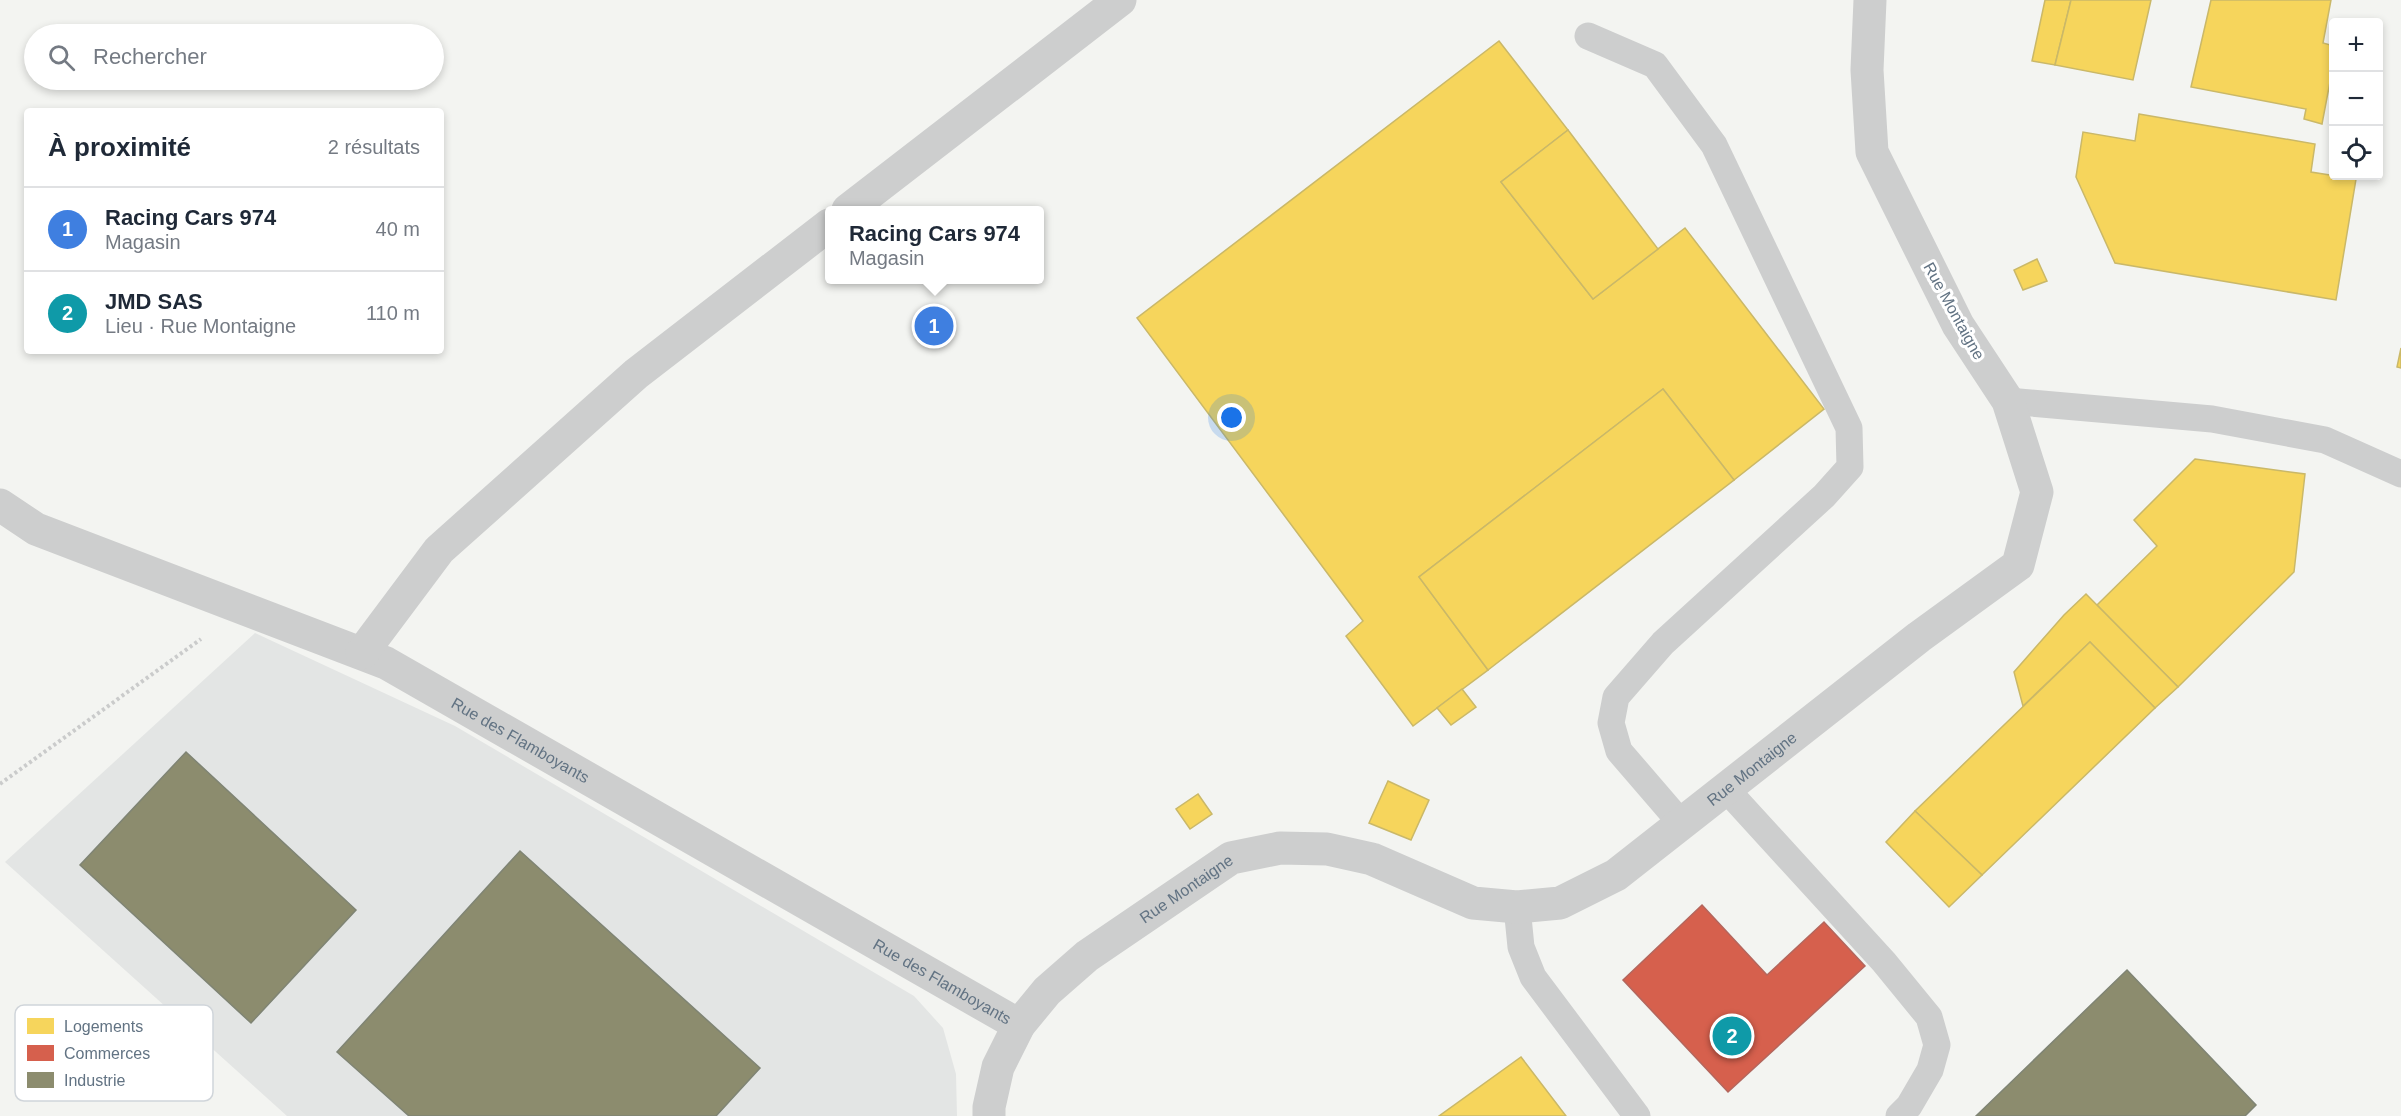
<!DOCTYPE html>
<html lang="fr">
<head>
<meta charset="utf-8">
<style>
  :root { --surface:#fff; --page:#f2f2f3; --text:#1f2937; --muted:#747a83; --line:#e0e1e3; --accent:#db2777 }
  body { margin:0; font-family:Helvetica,sans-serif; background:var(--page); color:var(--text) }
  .controls { position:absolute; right:18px; top:18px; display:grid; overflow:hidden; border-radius:6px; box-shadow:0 3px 9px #0003 }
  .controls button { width:54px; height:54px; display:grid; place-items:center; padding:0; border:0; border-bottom:2px solid var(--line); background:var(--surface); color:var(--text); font:30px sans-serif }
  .you { position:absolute; left:1232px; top:418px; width:21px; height:21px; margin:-15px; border:4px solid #fff; border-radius:50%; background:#1a73e8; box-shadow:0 0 0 9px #1a73e833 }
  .badge { display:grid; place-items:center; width:39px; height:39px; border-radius:50%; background:var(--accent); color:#fff; font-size:20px; font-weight:700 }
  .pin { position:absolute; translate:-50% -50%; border:3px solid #fff; box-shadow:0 2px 6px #0006 }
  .popup { position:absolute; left:825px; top:206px; width:219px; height:78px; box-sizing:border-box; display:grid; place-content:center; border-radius:6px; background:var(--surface); filter:drop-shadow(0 2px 4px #0005); font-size:20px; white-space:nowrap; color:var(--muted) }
  .popup b { font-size:22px; color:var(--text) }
  .popup::after { content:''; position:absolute; left:50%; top:100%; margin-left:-12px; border:12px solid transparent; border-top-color:var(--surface) }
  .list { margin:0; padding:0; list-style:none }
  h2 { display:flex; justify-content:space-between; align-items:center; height:78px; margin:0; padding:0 24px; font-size:26px }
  h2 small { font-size:20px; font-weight:400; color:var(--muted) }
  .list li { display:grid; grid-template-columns:39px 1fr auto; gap:18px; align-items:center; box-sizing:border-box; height:84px; padding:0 24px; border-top:2px solid var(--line) }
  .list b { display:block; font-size:22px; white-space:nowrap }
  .list p { margin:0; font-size:20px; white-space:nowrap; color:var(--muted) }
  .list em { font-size:20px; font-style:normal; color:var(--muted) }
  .icon { flex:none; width:33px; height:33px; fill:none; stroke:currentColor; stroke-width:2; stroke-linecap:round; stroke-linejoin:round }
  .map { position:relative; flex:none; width:2401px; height:1116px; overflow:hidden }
  .search { position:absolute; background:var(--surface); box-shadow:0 3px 9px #0003; left:24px; top:24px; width:420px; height:66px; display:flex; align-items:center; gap:15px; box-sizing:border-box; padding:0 21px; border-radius:33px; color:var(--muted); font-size:22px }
  .panel { position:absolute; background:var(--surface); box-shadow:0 3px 9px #0003; left:24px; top:108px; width:420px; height:246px; border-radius:6px }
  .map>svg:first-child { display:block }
</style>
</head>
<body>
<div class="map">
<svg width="2401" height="1116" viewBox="0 0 2401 1116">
  <rect width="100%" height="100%" fill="#f3f4f1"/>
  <path fill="#e3e5e4" d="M255,633L455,726L914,996L943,1028L956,1074L957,1116H287L5,862Z"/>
  <g fill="#f6d55c" stroke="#cab868" stroke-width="1.5">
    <path d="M2045,0H2071L2055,65L2032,61Z"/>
    <path d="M2071,0H2151L2133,80L2055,65Z"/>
    <path d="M2211,0H2331L2323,43L2334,46V61L2322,124L2304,119L2306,109L2191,87Z"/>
    <path d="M1499,41L1568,130L1501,182L1593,299L1685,228L1824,409L1734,480L1663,389L1419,577L1488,670L1413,726L1346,636L1363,621L1137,318Z"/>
    <path d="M2139,114L2315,144L2311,172L2356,179L2336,300L2115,263L2076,177L2083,132L2135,141Z"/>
    <path d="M1568,130L1658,249L1593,299L1501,182Z"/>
    <path d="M2037,259L2047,281L2023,290L2014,270Z"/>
    <path d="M2401,348V368L2397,367Z"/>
    <path d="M1663,389L1734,480L1488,670L1419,577Z"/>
    <path d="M2195,459L2305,474L2294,572L2178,687L2097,605L2157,546L2134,520Z"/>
    <path d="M2086,594L2178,687L2155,708L2090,642L2023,706L2014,672L2064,615Z"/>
    <path d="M2090,642L2155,708L1982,875L1915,811Z"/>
    <path d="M1462,689L1476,707L1451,725L1437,708Z"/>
    <path d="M1388,781L1429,800L1411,840L1369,823Z"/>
    <path d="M1198,794L1212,814L1190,829L1176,809Z"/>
    <path d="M1915,811L1982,875L1949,907L1886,842Z"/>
    <path d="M1521,1057L1566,1116H1439Z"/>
  </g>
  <path fill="#d6604d" stroke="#b3665d" stroke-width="1.5" d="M1702,905L1767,975L1824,922L1865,966L1728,1092L1623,980Z"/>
  <g fill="#8c8c6e" stroke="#7f8474" stroke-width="1.5">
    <path d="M186,752L356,910L251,1023L80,865Z"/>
    <path d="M520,851L760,1068L716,1116H409L337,1052Z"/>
    <path d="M2127,970L2256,1105L2245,1116H1976Z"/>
  </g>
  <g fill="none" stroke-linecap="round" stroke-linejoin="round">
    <path stroke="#cacbcb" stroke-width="4" stroke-dasharray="3 3" stroke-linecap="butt" d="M0,784L201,639"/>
    <g stroke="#cdcece" stroke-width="27">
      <path d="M1588,36L1655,65L1714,145L1849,428L1850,467L1824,496L1663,643L1616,697L1611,723L1619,751L1681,823"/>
      <path d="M2008,401L2212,419L2325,440L2401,474"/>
      <path d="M1725,788L1884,962L1929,1017L1937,1045L1930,1070L1909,1106L1899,1116"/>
      <path d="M1517,907L1521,947L1533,977L1637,1116"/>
    </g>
    <g stroke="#cdcece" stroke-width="33">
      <path d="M848,210L1120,0"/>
      <path id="s1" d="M0,505L36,529L386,663L1019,1025"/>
      <path d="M362,653L439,550L636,374L829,225"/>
      <path id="s2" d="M989,1116V1107L998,1067L1019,1025L1047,991L1087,956L1231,858L1280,848L1327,849L1372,859L1473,903L1517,907L1560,903L1616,875L1919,637L2018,565L2037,492L2008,401L1958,325L1872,152L1867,70L1870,0"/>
    </g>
  </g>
  <g text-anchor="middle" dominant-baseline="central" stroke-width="6" stroke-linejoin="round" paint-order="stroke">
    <g font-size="16" fill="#627383" stroke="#fff">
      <text transform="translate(1954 311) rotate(61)">Rue Montaigne</text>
      <text stroke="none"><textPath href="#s1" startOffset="573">Rue des Flamboyants</textPath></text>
      <text stroke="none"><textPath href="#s2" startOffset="944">Rue Montaigne</textPath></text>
      <text stroke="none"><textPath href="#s2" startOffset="314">Rue Montaigne</textPath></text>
      <text stroke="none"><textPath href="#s1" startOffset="1059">Rue des Flamboyants</textPath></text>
    </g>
  </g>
  <rect x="15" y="1005" width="198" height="96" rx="9" fill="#fff" stroke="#d0d5da" stroke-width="1.5"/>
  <rect x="27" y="1018" width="27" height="16" fill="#f6d55c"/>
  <rect x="27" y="1045" width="27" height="16" fill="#d6604d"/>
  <rect x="27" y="1072" width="27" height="16" fill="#8c8c6e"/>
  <g font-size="16" fill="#627383">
    <text x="64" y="1032">Logements</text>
    <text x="64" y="1059">Commerces</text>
    <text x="64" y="1086">Industrie</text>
  </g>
</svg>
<div class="controls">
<button>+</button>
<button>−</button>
<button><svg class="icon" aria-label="locate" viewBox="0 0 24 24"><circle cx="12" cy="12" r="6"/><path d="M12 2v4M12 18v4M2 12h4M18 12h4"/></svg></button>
</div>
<div class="you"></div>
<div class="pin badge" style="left:934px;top:326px;background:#3f7fe0">1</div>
<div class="popup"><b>Racing Cars 974</b>Magasin</div>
<div class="pin badge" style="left:1732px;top:1036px;background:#0f9aa8">2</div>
<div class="search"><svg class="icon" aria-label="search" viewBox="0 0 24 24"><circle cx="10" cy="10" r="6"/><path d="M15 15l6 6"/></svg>Rechercher</div>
<section class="panel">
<h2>À proximité<small>2 résultats</small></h2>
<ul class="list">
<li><span class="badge" style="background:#3f7fe0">1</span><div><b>Racing Cars 974</b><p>Magasin</p></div><em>40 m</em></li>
<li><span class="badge" style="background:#0f9aa8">2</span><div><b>JMD SAS</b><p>Lieu · Rue Montaigne</p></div><em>110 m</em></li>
</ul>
</section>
</div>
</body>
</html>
